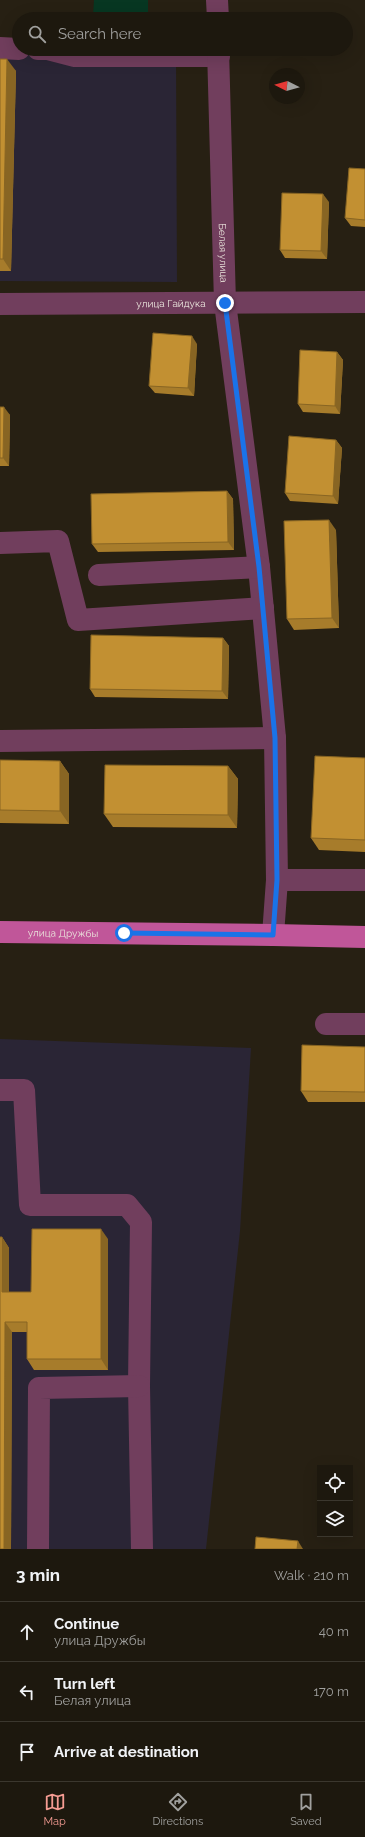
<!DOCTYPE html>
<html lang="en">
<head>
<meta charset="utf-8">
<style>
  :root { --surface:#1d180e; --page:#2a251c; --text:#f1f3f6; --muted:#a0a09e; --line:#3b372e; --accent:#f59c93 }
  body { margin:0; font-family:Raleway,sans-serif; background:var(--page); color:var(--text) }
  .controls { position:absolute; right:12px; bottom:12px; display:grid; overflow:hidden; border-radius:0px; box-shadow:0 4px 16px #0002 }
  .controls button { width:36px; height:36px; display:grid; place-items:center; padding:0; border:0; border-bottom:1px solid var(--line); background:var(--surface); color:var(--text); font:20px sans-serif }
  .compass { position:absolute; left:269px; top:68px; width:36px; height:36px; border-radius:50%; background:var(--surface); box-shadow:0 4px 16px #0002; rotate:276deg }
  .stop { position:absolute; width:12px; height:12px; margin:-9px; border:3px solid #1a73e8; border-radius:50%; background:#fff }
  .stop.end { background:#1a73e8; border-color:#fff; box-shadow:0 1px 4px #0008 }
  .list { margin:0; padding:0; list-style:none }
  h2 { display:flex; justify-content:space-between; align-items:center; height:52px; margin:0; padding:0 16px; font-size:17px }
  h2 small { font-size:13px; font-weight:400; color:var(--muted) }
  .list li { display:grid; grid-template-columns:26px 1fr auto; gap:12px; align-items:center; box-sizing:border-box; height:60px; padding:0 16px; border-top:1px solid var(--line) }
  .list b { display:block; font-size:15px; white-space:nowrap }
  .list p { margin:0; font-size:13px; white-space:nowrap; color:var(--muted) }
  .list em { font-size:13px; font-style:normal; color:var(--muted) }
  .icon { flex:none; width:22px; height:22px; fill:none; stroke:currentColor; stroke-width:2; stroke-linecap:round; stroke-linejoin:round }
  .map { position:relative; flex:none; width:365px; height:1549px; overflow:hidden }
  .search { position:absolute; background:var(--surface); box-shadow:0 4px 16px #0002; left:12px; right:12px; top:12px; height:44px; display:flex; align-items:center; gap:10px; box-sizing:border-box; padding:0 14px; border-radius:22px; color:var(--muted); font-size:15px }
  .sheet { height:232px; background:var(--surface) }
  nav { display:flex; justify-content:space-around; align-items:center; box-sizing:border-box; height:56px; border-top:1px solid var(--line); background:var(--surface); font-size:11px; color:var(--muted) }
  nav a { display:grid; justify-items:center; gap:2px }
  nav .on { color:var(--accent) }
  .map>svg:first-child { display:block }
</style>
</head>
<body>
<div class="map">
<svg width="365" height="1549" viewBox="0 0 365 1549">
  <rect width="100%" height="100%" fill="#272013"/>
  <g fill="#2a2535">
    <path d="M0,39L19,49H176L177,282L0,281Z"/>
    <path d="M0,1039L251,1048L240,1231L206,1549H0Z"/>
  </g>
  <path fill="#073722" d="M94,0H148V18L93,16Z"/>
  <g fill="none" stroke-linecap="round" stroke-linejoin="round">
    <g stroke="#713e5d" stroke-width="22">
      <path d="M217,0L218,19"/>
      <path d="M0,48L19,49"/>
      <path d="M38,49H48L75,56H219"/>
      <path id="s1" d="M218,49L225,303L259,567L275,738L277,880L273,935"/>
      <path id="s2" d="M0,304L365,302"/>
      <path d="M0,543L58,541L78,620L263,608"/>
      <path d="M99,575L259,567"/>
      <path d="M0,741L275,738"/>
      <path d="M277,880H365"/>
      <path d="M326,1024H365"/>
      <path d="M0,1090H24L30,1205H127L141,1222L139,1386L142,1549"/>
      <path d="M38,1549L39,1388L139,1386"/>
    </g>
    <path stroke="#c05699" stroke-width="22" id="s3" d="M0,932L273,935L365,937"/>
  </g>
  <g fill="#a77c2b">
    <path d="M0,59L16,71L11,271H0Z"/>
    <path d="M365,169V227L351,226L345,218Z"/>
    <path d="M329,202L327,259L285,258L280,250Z"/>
    <path d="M197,344L194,396L155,393L149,386Z"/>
    <path d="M337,352L343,360L340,414L303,412L298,404Z"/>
    <path d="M0,407L10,415L9,466H0Z"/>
    <path d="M336,440L342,448L338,504L290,501L285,493Z"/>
    <path d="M227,491L233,499L234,550L98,552L92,544Z"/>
    <path d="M336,530L339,628L294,630L287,619Z"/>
    <path d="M223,638L229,646L228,699L95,697L90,689Z"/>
    <path d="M365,758V852L319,850L311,838Z"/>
    <path d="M0,760L60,761L69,774V824L0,823Z"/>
    <path d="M228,766L238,779L237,828L113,827L104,814Z"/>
    <path d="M365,1047V1102H308L301,1091Z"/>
    <path d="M2,1237L9,1248V1292H31L108,1239V1370H34L27,1359V1332H12L11,1549H0Z"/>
  </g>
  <g fill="#886523">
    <path d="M7,59L16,71L11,271L3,259Z"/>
    <path d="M323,194L329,202L327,259L321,251Z"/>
    <path d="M192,336L197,344L194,396L188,388Z"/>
    <path d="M337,352L343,360L340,414L335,406Z"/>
    <path d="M4,407L10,415L9,466L3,458Z"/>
    <path d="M336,440L342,448L338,504L333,496Z"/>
    <path d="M227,491L233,499L234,550L228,542Z"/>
    <path d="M329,520L336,530L339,628L332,618Z"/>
    <path d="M223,638L229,646L228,699L222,691Z"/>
    <path d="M60,761L69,774V824L60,811Z"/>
    <path d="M228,766L238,779L237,828L228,815Z"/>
    <path d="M101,1229L108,1239V1370L101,1359Z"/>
    <path d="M2,1237L9,1248V1302L2,1292Z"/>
    <path d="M5,1322L12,1332L11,1549H4Z"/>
    <path d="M298,1541L303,1549H297Z"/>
  </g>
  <g fill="#c29032" stroke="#886523">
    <path d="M0,59H7L3,259H0Z"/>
    <path d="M349,168L365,169V220L345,218Z"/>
    <path d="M282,193L323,194L321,251L280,250Z"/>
    <path d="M153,333L192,336L188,388L149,386Z"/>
    <path d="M300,350L337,352L335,406L298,404Z"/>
    <path d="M0,407H4L3,458H0Z"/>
    <path d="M289,436L336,440L333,496L285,493Z"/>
    <path d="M227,491L228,542L92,544L91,494Z"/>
    <path d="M329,520L332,618L287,619L284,521Z"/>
    <path d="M91,635L223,638L222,691L90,689Z"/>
    <path d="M315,756L365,758V840L311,838Z"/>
    <path d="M0,760L60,761V811L0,810Z"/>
    <path d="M105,765L228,766V815L104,814Z"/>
    <path d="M302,1045L365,1047V1092L301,1091Z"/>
    <path d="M32,1229H101V1359H27V1322H5L4,1549H0V1237H2V1292H31Z"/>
    <path d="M256,1537L298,1541L297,1549H255Z"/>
  </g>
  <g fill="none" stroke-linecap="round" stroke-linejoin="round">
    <path stroke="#1a73e8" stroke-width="5" d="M124,933L273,935L277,880L275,738L259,567L225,303"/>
  </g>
  <g text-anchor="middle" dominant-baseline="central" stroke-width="4" stroke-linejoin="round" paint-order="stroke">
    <g font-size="10" fill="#eae4dc" stroke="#272013">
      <text stroke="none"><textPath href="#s1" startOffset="204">Белая улица</textPath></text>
      <text stroke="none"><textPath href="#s2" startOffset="171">улица Гайдука</textPath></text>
      <text stroke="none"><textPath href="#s3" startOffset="63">улица Дружбы</textPath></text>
    </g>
  </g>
</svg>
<div class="controls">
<button><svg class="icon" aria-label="locate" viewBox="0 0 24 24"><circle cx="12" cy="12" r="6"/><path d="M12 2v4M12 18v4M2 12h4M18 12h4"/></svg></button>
<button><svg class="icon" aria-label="layers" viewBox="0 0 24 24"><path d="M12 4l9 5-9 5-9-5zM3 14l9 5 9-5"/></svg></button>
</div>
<svg class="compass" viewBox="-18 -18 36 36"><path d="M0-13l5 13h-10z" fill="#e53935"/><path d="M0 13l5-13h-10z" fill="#a0a09e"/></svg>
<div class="stop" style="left:124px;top:933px"></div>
<div class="stop end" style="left:225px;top:303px"></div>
<div class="search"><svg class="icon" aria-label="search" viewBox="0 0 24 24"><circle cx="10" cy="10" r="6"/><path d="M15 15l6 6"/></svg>Search here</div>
</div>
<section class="sheet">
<h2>3 min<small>Walk · 210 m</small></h2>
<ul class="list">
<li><svg class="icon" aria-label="ahead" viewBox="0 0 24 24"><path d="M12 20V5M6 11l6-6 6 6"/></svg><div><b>Continue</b><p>улица Дружбы</p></div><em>40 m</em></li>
<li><svg class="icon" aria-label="left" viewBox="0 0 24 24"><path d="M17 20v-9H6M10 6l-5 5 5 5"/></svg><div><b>Turn left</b><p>Белая улица</p></div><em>170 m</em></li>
<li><svg class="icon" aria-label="arrive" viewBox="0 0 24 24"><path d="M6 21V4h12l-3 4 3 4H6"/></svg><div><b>Arrive at destination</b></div></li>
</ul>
</section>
<nav>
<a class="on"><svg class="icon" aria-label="map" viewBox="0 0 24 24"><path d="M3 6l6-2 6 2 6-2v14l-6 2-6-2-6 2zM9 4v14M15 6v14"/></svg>Map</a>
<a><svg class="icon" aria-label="directions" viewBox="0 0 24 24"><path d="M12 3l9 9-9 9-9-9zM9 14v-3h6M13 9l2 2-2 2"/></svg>Directions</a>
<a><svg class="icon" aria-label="saved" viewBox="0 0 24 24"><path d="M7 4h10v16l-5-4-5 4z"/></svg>Saved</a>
</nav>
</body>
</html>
